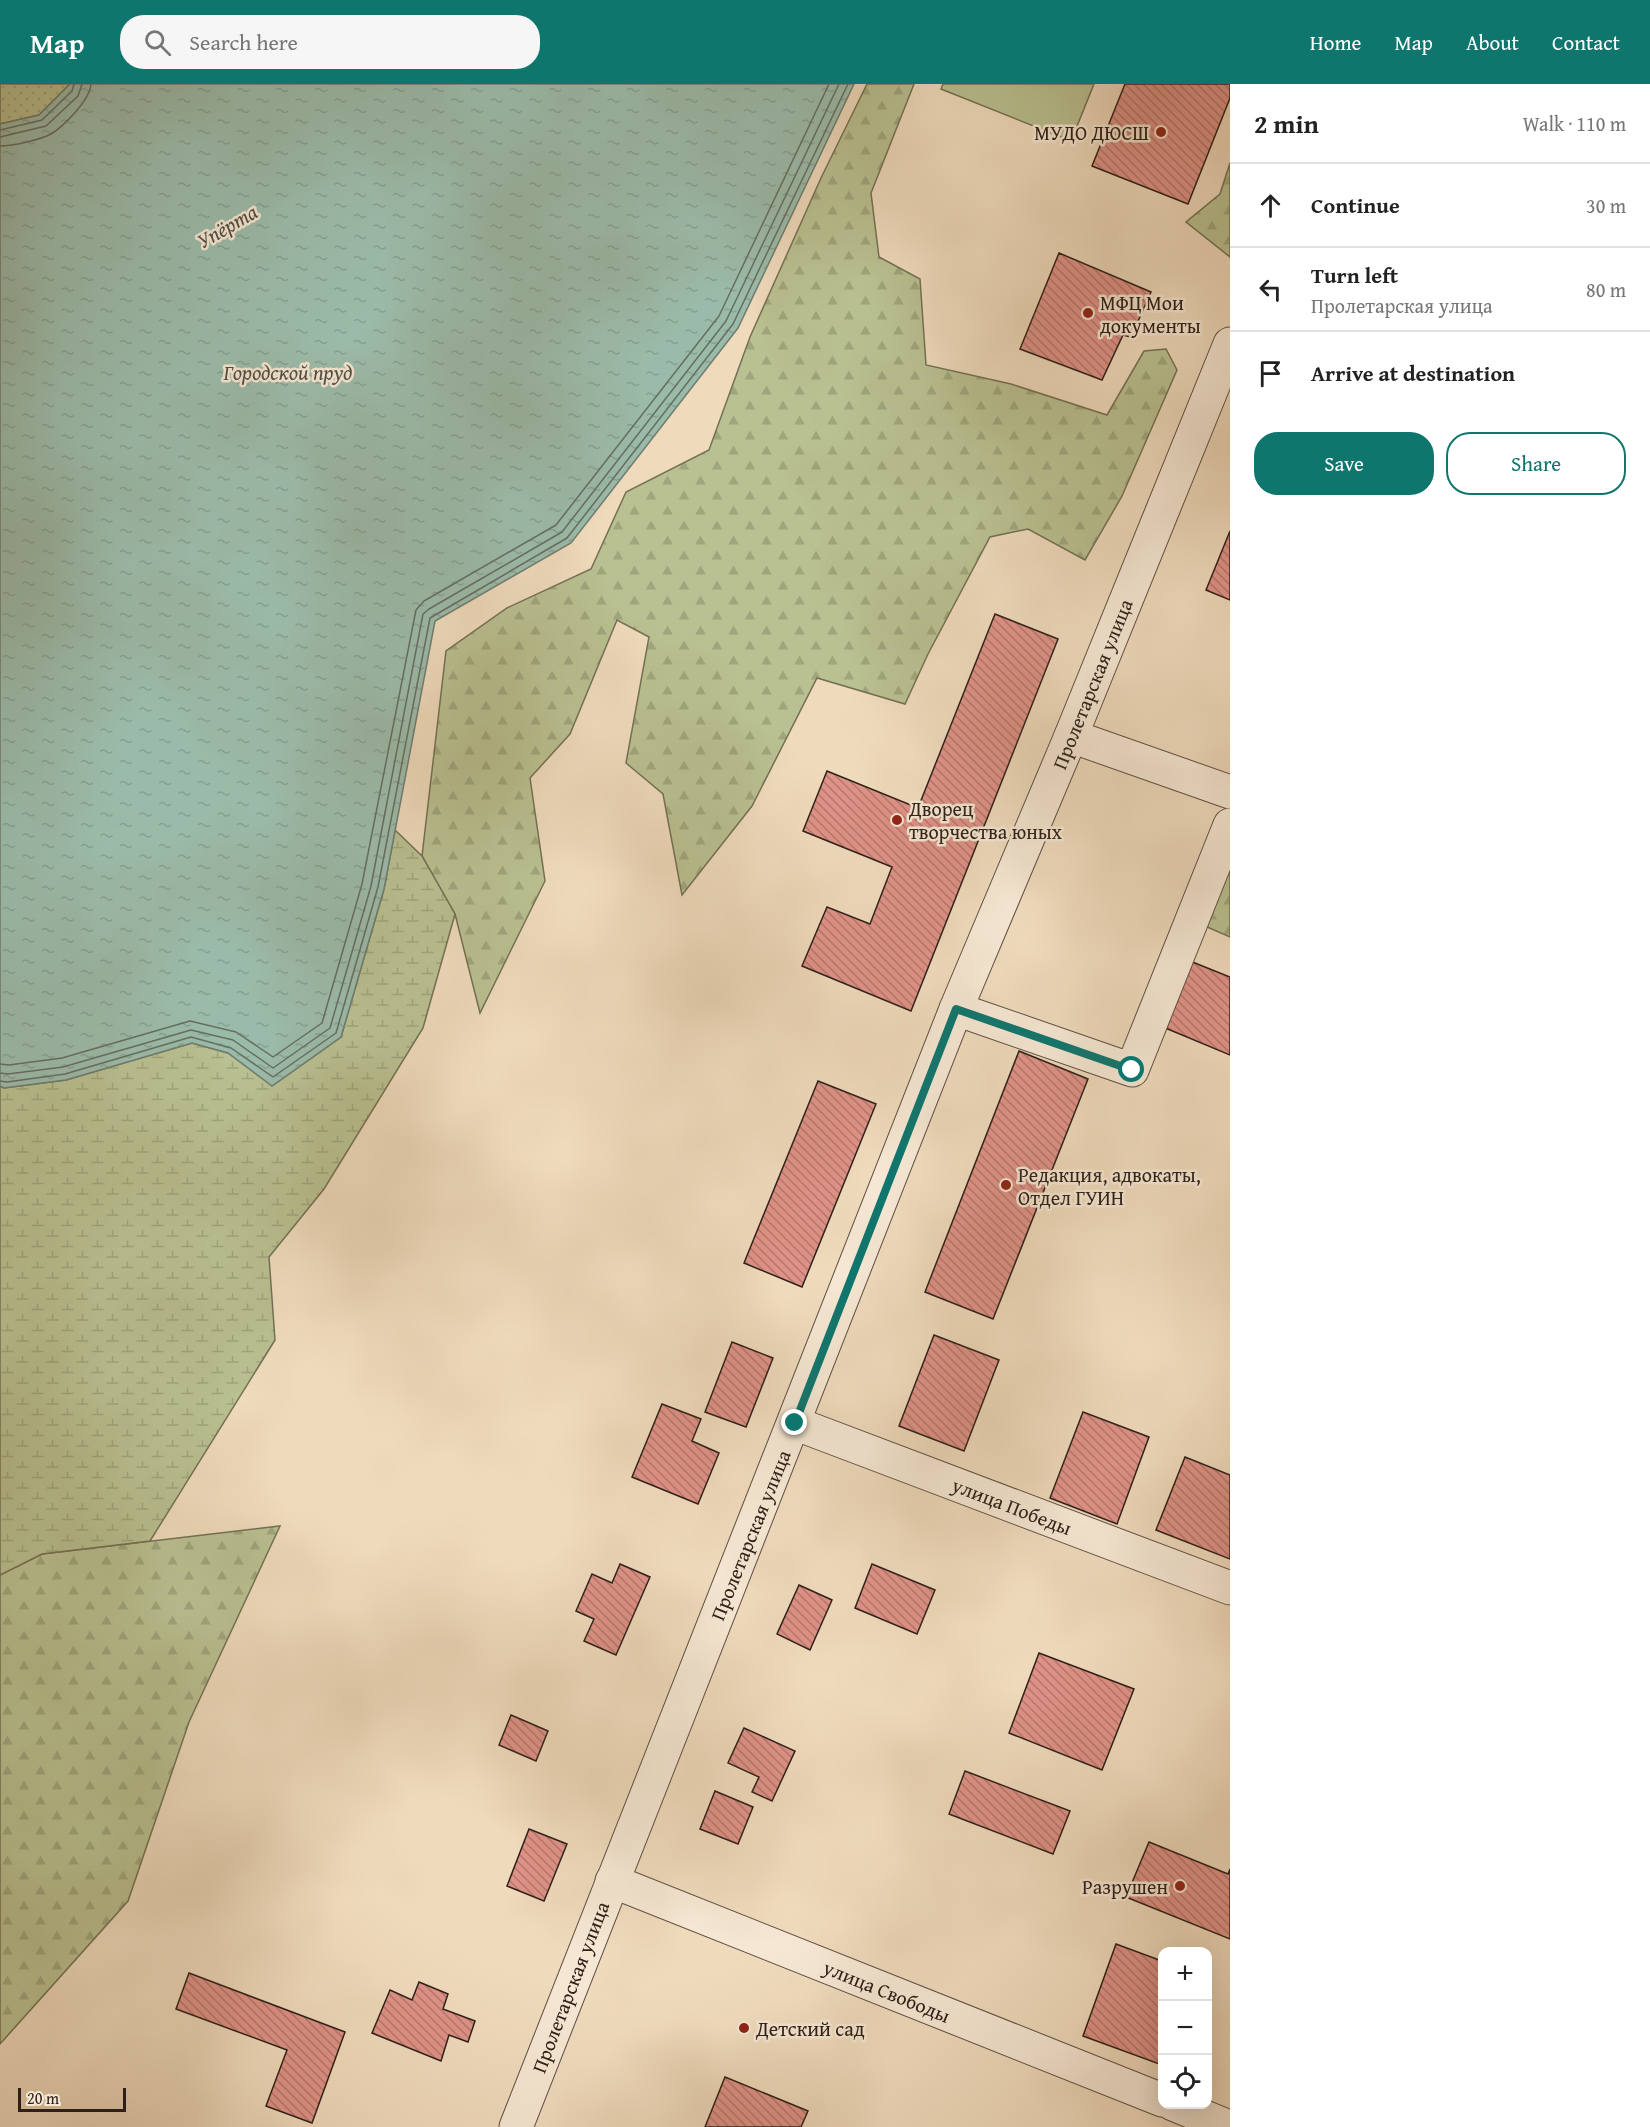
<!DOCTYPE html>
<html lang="en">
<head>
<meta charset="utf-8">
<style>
  :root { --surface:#fff; --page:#f6f6f6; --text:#222; --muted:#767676; --line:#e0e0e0; --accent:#0f766e }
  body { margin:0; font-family:"Gentium Book Plus",serif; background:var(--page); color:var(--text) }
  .controls { position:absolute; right:18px; bottom:18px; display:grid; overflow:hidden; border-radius:12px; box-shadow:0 6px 24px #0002 }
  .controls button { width:54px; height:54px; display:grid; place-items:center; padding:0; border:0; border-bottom:2px solid var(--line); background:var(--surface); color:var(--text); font:30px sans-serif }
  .scale { position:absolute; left:18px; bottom:15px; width:108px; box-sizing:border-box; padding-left:6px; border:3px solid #2e2019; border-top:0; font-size:16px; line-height:21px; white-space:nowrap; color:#2e2019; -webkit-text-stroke:4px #f5e7d3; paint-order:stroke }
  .stop { position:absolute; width:18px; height:18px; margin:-14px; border:4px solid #0f766e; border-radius:50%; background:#fff }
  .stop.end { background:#0f766e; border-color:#fff; box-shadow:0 2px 6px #0008 }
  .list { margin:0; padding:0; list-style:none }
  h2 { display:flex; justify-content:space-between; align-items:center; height:78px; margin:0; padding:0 24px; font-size:26px }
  h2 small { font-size:20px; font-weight:400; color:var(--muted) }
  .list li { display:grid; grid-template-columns:39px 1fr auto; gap:18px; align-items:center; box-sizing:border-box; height:84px; padding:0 24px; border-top:2px solid var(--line) }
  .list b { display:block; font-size:22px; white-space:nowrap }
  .list p { margin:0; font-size:20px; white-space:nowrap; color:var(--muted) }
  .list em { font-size:20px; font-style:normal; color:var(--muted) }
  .actions { display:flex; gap:12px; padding:18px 24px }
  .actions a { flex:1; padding:14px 0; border:2px solid var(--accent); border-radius:24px; text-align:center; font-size:21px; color:var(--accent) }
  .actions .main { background:var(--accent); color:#fff }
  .icon { flex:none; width:33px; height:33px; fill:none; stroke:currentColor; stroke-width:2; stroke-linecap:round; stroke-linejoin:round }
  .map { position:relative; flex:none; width:1230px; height:2043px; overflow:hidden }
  header { display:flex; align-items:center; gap:36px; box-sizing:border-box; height:84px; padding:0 30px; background:var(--accent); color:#fff }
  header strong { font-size:28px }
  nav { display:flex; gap:33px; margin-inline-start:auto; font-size:21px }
  .search { width:420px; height:54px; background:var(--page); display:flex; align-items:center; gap:15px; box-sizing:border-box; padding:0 21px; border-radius:24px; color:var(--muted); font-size:22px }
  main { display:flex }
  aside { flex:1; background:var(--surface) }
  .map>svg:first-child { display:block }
</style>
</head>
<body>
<header>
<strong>Map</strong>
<div class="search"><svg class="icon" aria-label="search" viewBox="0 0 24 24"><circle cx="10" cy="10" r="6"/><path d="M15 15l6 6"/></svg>Search here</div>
<nav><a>Home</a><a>Map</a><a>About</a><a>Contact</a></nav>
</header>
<main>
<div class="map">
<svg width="1230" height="2043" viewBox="0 0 1230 2043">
  <defs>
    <pattern id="forest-firs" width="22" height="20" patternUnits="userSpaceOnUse" patternTransform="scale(1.5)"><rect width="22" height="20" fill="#b9c091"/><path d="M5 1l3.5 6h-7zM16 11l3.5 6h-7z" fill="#9fa57c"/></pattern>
    <pattern id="wetland-marsh" width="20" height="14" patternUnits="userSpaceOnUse" patternTransform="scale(1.5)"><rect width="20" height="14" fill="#b9c091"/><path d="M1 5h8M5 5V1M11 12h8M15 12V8" fill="none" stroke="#9fa57c"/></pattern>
    <pattern id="park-dots" width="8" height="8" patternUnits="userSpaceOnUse" patternTransform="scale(1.5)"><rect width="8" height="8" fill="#b9c091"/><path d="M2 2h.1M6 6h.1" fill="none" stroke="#9fa57c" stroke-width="1.8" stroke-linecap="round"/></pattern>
    <pattern id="water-ripples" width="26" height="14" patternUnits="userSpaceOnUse" patternTransform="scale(1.5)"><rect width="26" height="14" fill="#9bbbaa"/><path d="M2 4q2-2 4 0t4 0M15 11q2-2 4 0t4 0" fill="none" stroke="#86a092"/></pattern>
    <pattern id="building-back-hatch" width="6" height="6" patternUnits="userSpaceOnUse" patternTransform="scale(1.5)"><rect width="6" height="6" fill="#df9287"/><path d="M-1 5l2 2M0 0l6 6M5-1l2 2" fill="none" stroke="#b5776e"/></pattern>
  </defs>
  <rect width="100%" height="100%" fill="#efdabc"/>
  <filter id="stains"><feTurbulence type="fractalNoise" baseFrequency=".00333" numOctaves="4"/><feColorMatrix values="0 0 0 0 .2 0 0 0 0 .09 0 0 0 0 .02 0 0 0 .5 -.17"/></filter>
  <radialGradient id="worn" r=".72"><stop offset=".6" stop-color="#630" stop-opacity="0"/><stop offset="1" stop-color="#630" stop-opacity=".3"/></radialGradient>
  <g fill="url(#forest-firs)" stroke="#747055" stroke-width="1.5">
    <path d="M867,0H914L871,109L879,173L920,195L926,281L1011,300L1107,331L1144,267L1166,265L1177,286L1122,412L1085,476L1028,445L990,453L928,570L905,620L817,594L752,722L682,811L663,710L626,679L649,553L617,536L570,650L530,694L545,797L480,929L455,830L422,772L446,567L507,524L591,485L626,408L709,366L750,253L821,94Z"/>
    <path d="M1230,79V173L1186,138L1220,110Z"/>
    <path d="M1230,784V853L1205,842Z"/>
    <path d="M280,1442L189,1638L128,1817L0,1960V1491L42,1470Z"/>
  </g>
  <path fill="url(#wetland-marsh)" stroke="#747055" stroke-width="1.5" d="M395,746L422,772L455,830L423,944L324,1105L269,1173L275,1256L150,1457L42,1470L0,1491V1002L4,1004L66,996L192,959L228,969L273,1001L341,953L384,805Z"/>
  <path fill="url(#park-dots)" stroke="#747055" stroke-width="1.5" d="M0,0H70L39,31L0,40Z"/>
  <path fill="#b9c091" stroke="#747055" stroke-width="1.5" d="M943,0H1094L1071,57L941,5Z"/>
  <path fill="url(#water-ripples)" stroke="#6f7d70" stroke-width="1.5" d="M70,0H854L738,244L571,459L435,537L384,805L341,953L272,1002L228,969L192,959L66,996L4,1004L0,1002V40L39,31Z"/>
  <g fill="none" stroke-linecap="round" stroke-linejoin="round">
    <g stroke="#646e62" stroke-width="1.5">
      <path d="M0,46L42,36L72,7L74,0"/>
      <path d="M0,53L46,42L78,12L82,0"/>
      <path d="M0,62C12,62 40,56 51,50C64,42 90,16 91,0"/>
      <path d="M0,980L9,981L62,974L190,937L236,948L273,973L322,939L362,800L416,526L424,517L556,441L719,232L829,0"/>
      <path d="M0,989L8,990L63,983L191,946L233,956L273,984L330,944L371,802L423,530L429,525L562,448L726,237L839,0"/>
      <path d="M0,997L7,998L65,990L191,953L231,964L273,993L336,949L378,803L430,534L567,454L733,240L848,0"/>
    </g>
  </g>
  <g fill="url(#building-back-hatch)" stroke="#2e2019" stroke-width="1.5">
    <path d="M1125,0H1230V14L1188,120L1092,82Z"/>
    <path d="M1059,169L1151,208L1131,253L1123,251L1102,296L1020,265Z"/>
    <path d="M1230,447V516L1206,506Z"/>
    <path d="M995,530L1058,555L911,927L802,882L827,823L870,840L892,783L803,747L827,687L918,724Z"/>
    <path d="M1190,877L1230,893V971L1163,943Z"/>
    <path d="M1019,967L1088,995L993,1235L925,1208Z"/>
    <path d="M818,997L876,1020L802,1203L744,1179Z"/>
    <path d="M934,1251L999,1276L964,1367L899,1342Z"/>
    <path d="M732,1258L773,1274L746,1343L705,1328Z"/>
    <path d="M662,1320L701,1335L692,1357L719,1369L698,1420L632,1393Z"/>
    <path d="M1083,1328L1149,1353L1117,1440L1050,1414Z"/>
    <path d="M1185,1373L1230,1391V1475L1156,1446Z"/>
    <path d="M620,1480L650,1493L616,1571L584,1557L594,1535L576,1527L592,1490L612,1499Z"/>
    <path d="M872,1480L935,1506L917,1550L855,1524Z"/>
    <path d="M799,1501L832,1516L810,1566L777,1550Z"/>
    <path d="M1039,1569L1134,1605L1102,1686L1009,1649Z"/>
    <path d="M511,1631L548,1647L536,1677L499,1661Z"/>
    <path d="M744,1644L795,1667L772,1717L752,1708L759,1693L728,1679Z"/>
    <path d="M965,1687L1070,1727L1053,1770L949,1730Z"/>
    <path d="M715,1707L753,1723L738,1760L700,1745Z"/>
    <path d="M529,1745L567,1760L544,1817L507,1802Z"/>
    <path d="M1149,1758L1228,1790L1230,1785V1855L1126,1813Z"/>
    <path d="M1116,1860L1162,1877V1981L1083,1952Z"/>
    <path d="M189,1889L345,1948L312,2039L266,2022L287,1966L176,1925Z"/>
    <path d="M419,1898L448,1910L443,1925L475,1937L468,1958L449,1951L441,1977L372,1949L390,1906L412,1916Z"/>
    <path d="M725,1993L808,2027L801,2043H705Z"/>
  </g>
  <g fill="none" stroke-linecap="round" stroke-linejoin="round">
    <defs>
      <g id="minor">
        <path d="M1071,652L1230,708"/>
        <path d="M956,925L1132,986L1230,741"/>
        <path d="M794,1339L1230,1504"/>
        <path d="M612,1797L1162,2016"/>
        <path d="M1173,2020L1229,2043"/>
        <path d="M516,2043L956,925L1071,652L1230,260"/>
      </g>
    </defs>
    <use href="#minor" stroke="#5e4e42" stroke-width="35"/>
    <use href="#minor" stroke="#f5e7d3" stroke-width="33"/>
  </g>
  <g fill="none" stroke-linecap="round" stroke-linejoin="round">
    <path stroke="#0f766e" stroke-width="8" d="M795,1339L956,925L1132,986"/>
  </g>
  <g fill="#8f2418" stroke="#f5e7d3" stroke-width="2">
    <circle cx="1161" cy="48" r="6"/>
    <circle cx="1088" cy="229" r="6"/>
    <circle cx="897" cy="736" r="6"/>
    <circle cx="1006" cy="1101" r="6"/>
    <circle cx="1180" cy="1802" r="6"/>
    <circle cx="744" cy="1944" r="6"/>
  </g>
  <g text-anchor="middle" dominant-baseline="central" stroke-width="5" stroke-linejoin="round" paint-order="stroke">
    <g font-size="20" fill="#2e2019" stroke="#f5e7d3" text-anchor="start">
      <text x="1149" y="48" text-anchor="end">МУДО ДЮСШ</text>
      <text x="1100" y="218">МФЦ Мои<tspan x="1100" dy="23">документы</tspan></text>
      <text x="909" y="724">Дворец<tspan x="909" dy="23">творчества юных</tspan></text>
      <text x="1018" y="1090">Редакция, адвокаты,<tspan x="1018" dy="23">Отдел ГУИН</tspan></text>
      <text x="1168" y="1802" text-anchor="end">Разрушен</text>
      <text x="756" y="1944">Детский сад</text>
    </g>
    <g font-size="20" fill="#2e2019" stroke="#f5e7d3">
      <text transform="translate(1092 600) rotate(-68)">Пролетарская улица</text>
      <text transform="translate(1012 1422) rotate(21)">улица Победы</text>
      <text transform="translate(750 1451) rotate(-68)">Пролетарская улица</text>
      <text transform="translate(570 1903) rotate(-69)">Пролетарская улица</text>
      <text transform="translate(887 1907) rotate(22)">улица Свободы</text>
    </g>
    <g font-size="21" font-style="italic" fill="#4f4e44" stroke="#f5e7d3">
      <text transform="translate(227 142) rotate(-30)">Упёрта</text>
      <text x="288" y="288">Городской пруд</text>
    </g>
  </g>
  <rect width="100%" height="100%" filter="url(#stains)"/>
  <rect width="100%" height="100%" fill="url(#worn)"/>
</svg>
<div class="controls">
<button>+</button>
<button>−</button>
<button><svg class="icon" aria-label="locate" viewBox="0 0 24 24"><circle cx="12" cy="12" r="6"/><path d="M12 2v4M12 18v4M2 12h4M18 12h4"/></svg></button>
</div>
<div class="scale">20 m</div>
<div class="stop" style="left:1132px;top:986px"></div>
<div class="stop end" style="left:795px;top:1339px"></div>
</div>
<aside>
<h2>2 min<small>Walk · 110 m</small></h2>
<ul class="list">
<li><svg class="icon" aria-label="ahead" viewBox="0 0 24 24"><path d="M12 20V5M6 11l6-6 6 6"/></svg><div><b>Continue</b></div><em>30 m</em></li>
<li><svg class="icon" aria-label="left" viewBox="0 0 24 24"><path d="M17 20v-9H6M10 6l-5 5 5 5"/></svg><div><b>Turn left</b><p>Пролетарская улица</p></div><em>80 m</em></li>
<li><svg class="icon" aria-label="arrive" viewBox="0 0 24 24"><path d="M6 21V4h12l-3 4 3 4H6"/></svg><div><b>Arrive at destination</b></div></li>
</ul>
<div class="actions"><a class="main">Save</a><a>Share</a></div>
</aside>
</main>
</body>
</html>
